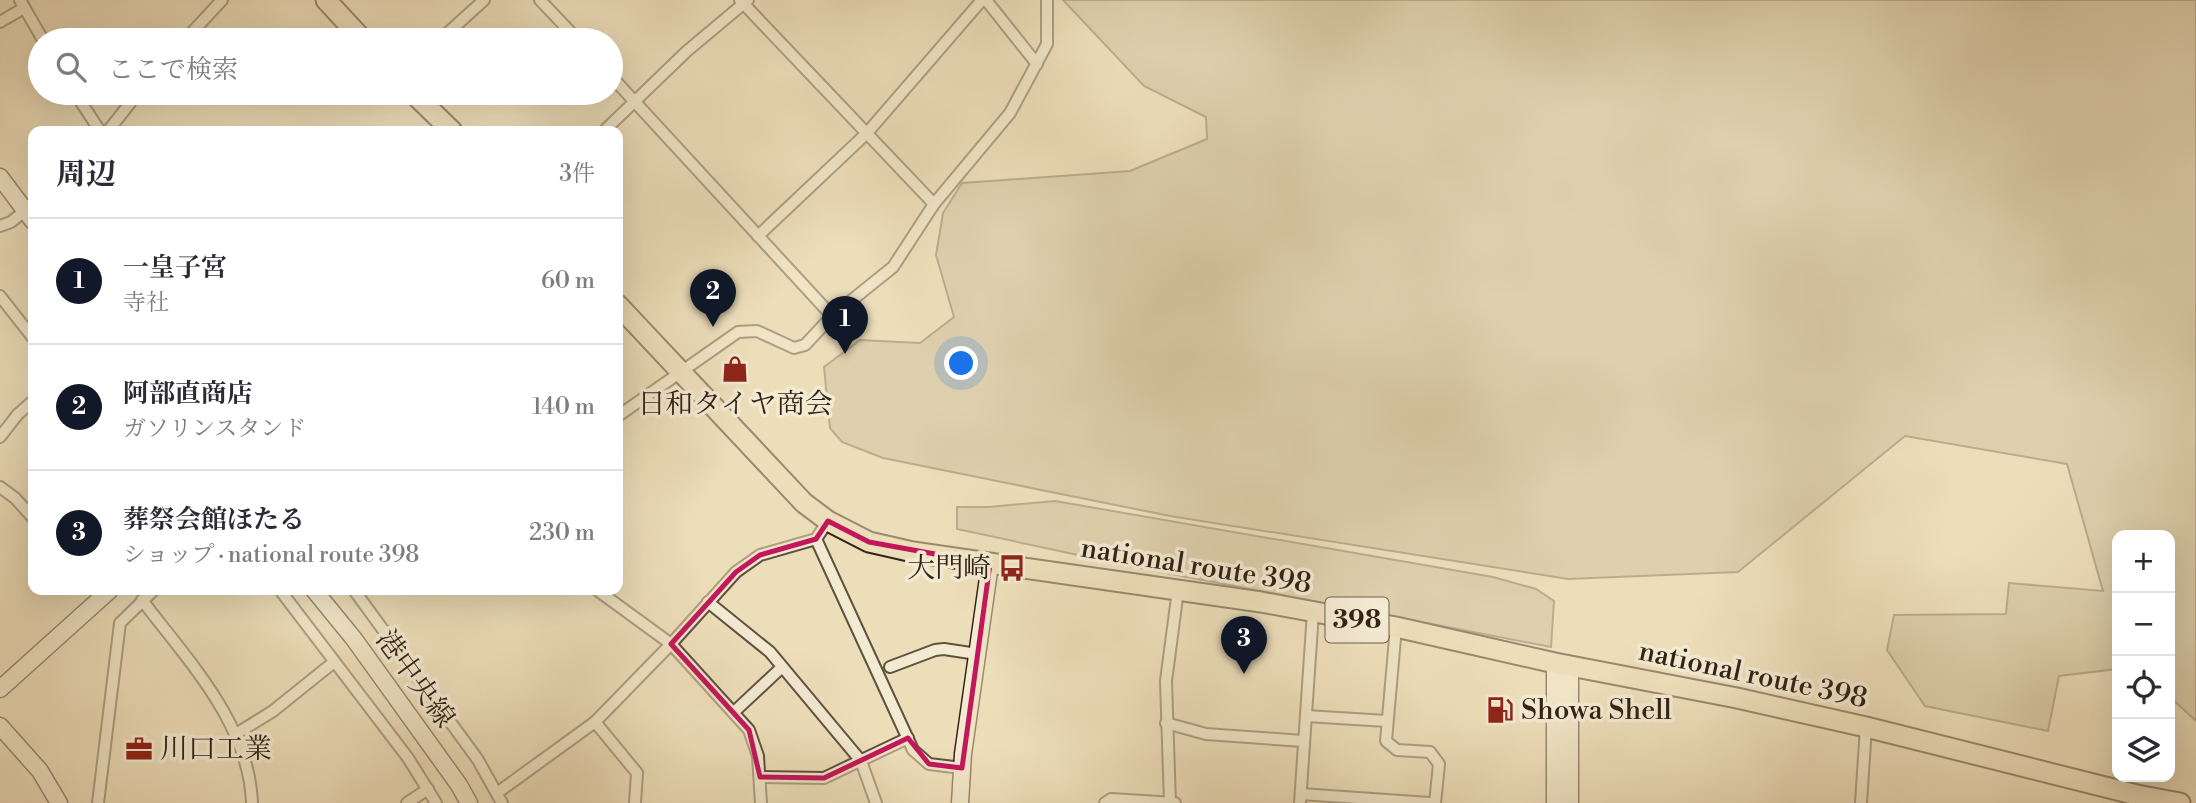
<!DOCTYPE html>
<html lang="ja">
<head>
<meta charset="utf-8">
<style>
  :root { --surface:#fff; --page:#f7f7f7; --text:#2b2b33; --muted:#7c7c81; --line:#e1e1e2; --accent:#111827 }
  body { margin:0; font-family:"Libre Bodoni","Noto Serif JP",serif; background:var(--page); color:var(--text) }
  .controls { position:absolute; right:21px; bottom:21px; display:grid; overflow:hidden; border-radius:14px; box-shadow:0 7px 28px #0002 }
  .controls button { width:63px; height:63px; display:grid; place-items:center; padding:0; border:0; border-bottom:2px solid var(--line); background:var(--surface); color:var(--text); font:35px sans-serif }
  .you { position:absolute; left:962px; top:364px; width:24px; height:24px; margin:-18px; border:5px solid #fff; border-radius:50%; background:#1a73e8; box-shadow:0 0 0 10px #1a73e833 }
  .badge { display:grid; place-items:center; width:46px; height:46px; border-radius:50%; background:var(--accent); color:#fff; font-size:23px; font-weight:700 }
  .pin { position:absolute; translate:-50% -58px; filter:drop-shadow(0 2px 4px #0008) }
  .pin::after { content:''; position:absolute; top:37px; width:24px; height:21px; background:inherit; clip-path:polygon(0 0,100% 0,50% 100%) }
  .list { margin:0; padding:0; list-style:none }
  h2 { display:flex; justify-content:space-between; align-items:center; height:91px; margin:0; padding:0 28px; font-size:30px }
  h2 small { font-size:23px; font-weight:400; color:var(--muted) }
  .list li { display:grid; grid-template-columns:46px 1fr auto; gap:21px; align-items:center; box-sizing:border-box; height:126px; padding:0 28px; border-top:2px solid var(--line) }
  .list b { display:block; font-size:26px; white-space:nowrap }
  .list p { margin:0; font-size:23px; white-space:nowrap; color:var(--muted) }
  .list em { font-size:23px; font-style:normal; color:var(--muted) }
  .icon { flex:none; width:38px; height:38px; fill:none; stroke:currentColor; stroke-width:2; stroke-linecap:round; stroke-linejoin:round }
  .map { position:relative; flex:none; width:2196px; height:803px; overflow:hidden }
  .search { position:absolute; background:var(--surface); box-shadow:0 7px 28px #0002; left:28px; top:28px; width:595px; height:77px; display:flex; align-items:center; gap:18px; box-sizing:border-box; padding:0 24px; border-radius:38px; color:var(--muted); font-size:26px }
  .panel { position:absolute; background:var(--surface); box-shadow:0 7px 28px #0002; left:28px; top:126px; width:595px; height:469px; border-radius:14px }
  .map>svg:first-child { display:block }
</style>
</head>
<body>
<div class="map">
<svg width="2196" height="803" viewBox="0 0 2196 803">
  <rect width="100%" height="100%" fill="#eddeba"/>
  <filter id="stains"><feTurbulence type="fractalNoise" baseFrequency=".00286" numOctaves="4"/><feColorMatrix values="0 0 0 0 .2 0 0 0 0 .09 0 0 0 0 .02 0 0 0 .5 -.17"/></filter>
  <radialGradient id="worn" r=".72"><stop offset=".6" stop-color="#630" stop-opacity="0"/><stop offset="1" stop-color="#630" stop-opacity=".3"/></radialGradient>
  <g fill="#cdbe9e" stroke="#80705a" stroke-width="2">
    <path d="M1063,0H2196V721L2170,697V535H2117V669L2059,676L2048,731L1925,706L1887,650L1894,615L2006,614L2009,583L2103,591L2067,464L1905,436L1738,572L1568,579L1170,516L883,458L842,442L830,428L824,367L860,340L920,343L954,317L936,255L943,213L962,183L1130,171L1207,139L1206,117L1144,86Z"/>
    <path d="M1055,501L1493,577L1536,589L1554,601L1551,647L1120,564L957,529V507H989Z"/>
  </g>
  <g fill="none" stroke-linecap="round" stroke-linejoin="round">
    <defs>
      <g id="street">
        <path d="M20,0L43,40"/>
        <path d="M540,0L578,40"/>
        <path d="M740,0L934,204"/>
        <path d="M986,0L1037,64"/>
        <path d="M0,22L24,8"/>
        <path d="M185,40L222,0"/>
        <path d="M440,40L484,0"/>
        <path d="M611,76L832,316"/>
        <path d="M75,93L100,131"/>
        <path d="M108,131L138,93"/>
        <path d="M604,131L687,51L748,0"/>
        <path d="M0,226L11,222L33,204"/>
        <path d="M758,236L867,133L982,0"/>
        <path d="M0,296L33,338"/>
        <path d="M618,416L738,332L757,331L794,348L805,345L832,316L893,267L934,204L1010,113L1047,44V0"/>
        <path d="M0,437L18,414L33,401"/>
        <path d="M0,487L15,498L33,518"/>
        <path d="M816,539L913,750L929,764L962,768"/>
        <path d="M280,590L408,758L436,803"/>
        <path d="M354,590L478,760L502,803"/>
        <path d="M597,590L671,644L749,730L758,756L761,803"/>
        <path d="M142,600C188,661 249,723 252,803"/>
        <path d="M708,602L770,652L861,761L876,803"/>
        <path d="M1396,627L1386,741L1397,750L1430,752L1439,764L1435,803"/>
        <path d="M890,667L935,650L944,649L977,654"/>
        <path d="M734,712L781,668"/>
        <path d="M1306,716L1387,721"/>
        <path d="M595,722L637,773L635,803"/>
        <path d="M1166,723L1206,734L1303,741"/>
        <path d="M236,734L273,711L334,662"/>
        <path d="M760,777L824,778L908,738"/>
        <path d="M497,793L595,722L671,644L736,572L760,555L816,539L828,521"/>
        <path d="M1301,794L1429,803"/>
        <path d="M98,803L120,623L154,590"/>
        <path d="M407,803L428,789"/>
        <path d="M1105,803L1111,799L1175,803"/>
        <path d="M1170,803L1166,681L1178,590"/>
        <path d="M1300,803L1313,612"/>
        <path d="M1861,803L1866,727"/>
      </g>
      <g id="secondary">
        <path d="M0,177L33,221"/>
        <path d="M314,590L354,639L459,785L469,803"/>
        <path d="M1555,663V803"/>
        <path d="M1570,666V803"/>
        <path d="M0,689L110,590"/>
        <path d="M0,726L40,771L59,803"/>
        <path d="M960,803L963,754L990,564"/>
      </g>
      <g id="highway">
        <path d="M326,0L363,40"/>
        <path d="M413,93L452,131"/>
        <path d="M618,305L804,503L828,521L869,542L913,552L1261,602L1396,627L1555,663L1737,698L1866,727L2137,795L2180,803"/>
      </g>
    </defs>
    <use href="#street" stroke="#61523f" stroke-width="14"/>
    <use href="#secondary" stroke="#322316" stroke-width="19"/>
    <use href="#highway" stroke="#322316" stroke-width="23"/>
    <use href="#street" stroke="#f3ead2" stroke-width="10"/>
    <use href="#secondary" stroke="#f3ead2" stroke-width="16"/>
    <use href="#highway" stroke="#eddeba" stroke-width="19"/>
  </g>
  <path d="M0 0H2196V803H0ZM828,521L869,542L990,564L962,768L929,764L908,738L824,778L760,777L749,730L671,644L736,572L760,555L816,539Z" fill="#eddeba" fill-opacity=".55" fill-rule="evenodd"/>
  <path fill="none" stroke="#c2185b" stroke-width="5" stroke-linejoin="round" d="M828,521L869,542L990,564L962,768L929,764L908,738L824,778L760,777L749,730L671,644L736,572L760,555L816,539Z"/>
  <defs>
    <symbol id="shop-bare" viewBox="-9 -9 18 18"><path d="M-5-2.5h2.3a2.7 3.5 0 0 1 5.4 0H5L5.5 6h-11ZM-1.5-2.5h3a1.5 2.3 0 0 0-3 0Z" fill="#8f2418" stroke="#f3ead2" stroke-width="2.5" paint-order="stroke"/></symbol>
    <symbol id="bus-bare" viewBox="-9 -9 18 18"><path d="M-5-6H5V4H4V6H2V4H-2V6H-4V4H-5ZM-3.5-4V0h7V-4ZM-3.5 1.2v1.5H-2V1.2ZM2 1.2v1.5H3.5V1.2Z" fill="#8f2418" stroke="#f3ead2" stroke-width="2.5" paint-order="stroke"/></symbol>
    <symbol id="fuel-bare" viewBox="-9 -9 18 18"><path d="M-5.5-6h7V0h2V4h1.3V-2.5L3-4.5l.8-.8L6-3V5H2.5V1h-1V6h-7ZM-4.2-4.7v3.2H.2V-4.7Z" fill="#8f2418" stroke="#f3ead2" stroke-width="2.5" paint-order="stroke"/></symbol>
    <symbol id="office-bare" viewBox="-9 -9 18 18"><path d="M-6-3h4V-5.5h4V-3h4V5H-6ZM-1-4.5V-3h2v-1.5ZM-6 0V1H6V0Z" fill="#8f2418" stroke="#f3ead2" stroke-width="2.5" paint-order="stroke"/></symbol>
  </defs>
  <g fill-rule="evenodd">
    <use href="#shop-bare" x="716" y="350" width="38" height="38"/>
    <use href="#bus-bare" x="993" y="549" width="38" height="38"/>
    <use href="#fuel-bare" x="1481" y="691" width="38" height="38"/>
    <use href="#office-bare" x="120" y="730" width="38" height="38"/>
  </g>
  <g text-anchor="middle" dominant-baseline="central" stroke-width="7" stroke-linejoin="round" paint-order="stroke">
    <rect fill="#f3ead2" stroke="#6c5f4e" stroke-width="2" x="1325.5" y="597.5" width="63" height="45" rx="5"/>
    <g font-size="26" font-weight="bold" fill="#322316">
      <text x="1357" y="620">398</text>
    </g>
    <g font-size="28" fill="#322316" stroke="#f3ead2" text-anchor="start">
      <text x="735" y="404" text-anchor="middle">日和タイヤ商会</text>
      <text x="991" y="568" text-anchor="end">大門崎</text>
      <text x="1521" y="710">Showa Shell</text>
      <text x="160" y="749">川口工業</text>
    </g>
    <g font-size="28" fill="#322316" stroke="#f3ead2">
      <text transform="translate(1196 566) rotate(9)">national route 398</text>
      <text transform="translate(1753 675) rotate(12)">national route 398</text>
      <text transform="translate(415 679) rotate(54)">港中央線</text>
    </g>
  </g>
  <rect width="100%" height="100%" filter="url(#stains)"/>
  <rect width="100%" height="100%" fill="url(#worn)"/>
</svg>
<div class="controls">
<button>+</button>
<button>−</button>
<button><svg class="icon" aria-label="locate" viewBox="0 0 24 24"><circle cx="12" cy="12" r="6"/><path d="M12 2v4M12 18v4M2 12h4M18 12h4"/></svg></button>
<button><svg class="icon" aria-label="layers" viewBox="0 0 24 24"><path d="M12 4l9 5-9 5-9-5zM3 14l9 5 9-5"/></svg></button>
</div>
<div class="you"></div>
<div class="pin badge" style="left:845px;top:354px">1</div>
<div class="pin badge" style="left:713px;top:327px">2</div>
<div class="pin badge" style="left:1244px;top:674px">3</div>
<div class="search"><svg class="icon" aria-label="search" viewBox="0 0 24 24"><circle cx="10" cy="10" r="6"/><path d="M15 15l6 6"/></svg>ここで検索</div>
<section class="panel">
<h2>周辺<small>3件</small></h2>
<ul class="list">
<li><span class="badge">1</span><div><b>一皇子宮</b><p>寺社</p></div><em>60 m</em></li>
<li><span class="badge">2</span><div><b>阿部直商店</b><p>ガソリンスタンド</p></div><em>140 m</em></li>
<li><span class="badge">3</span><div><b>葬祭会館ほたる</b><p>ショップ · national route 398</p></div><em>230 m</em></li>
</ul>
</section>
</div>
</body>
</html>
